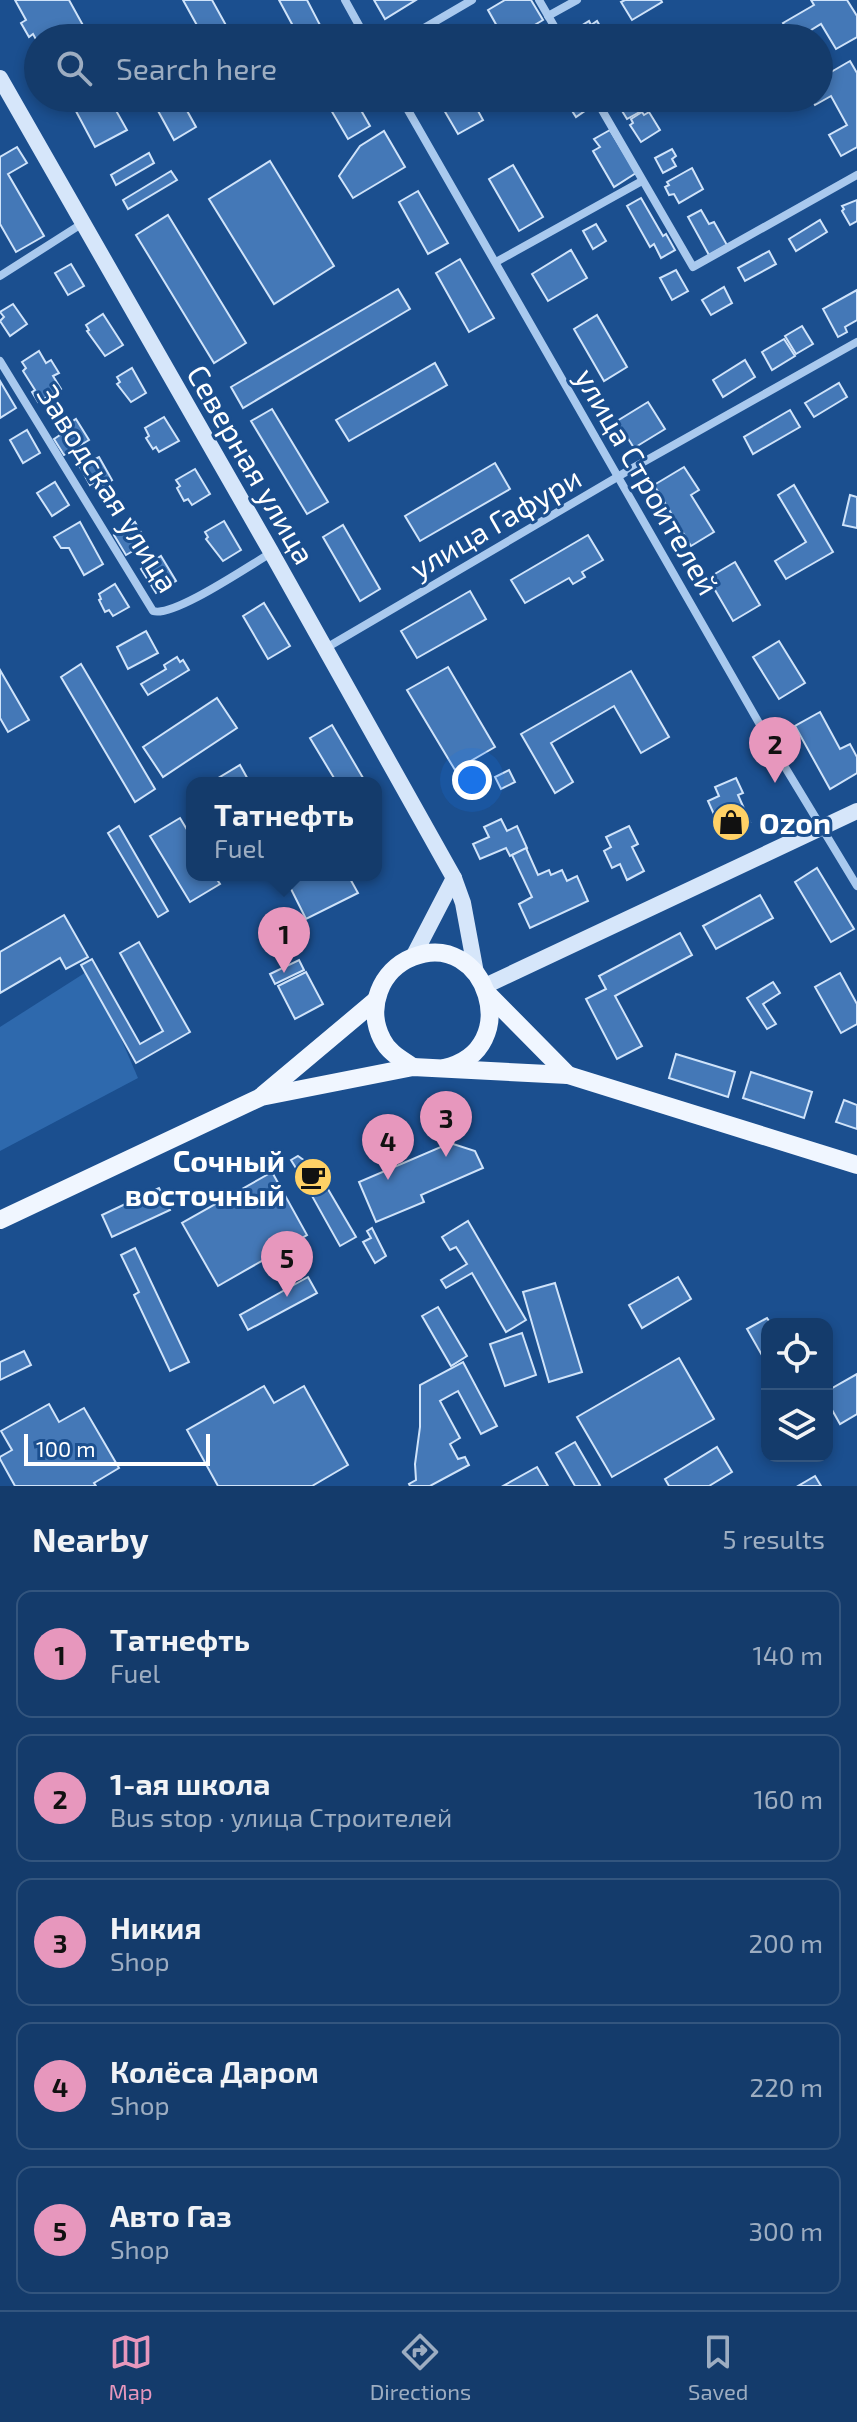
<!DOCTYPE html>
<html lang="en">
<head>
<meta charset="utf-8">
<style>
  :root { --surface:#143b6b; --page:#214673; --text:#f1f3f6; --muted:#9dadc1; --line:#33557e; --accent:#e797bd }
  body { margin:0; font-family:"Exo 2",sans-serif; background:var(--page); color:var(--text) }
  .controls { position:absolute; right:24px; bottom:24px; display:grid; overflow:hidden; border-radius:16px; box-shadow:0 4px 12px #0003 }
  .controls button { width:72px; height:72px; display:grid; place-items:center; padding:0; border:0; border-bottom:2px solid var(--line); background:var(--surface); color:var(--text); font:40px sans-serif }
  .scale { position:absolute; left:24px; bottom:20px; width:186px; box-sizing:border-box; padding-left:8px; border:4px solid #fff; border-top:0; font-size:22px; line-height:28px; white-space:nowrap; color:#fff; -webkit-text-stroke:6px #1b4f8f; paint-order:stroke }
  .you { position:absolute; left:472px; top:780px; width:28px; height:28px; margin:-20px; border:6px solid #fff; border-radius:50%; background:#1a73e8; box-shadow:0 0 0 12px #1a73e833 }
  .badge { display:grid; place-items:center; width:52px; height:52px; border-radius:50%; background:var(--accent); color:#111; font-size:26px; font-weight:700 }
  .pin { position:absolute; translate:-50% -66px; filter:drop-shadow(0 2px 4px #0008) }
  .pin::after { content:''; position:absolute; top:42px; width:28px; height:24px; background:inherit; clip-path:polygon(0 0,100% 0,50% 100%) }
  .popup { position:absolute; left:186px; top:777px; width:196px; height:104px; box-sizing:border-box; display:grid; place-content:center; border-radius:16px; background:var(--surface); filter:drop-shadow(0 2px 6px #0005); font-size:26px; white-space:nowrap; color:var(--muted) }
  .popup b { font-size:30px; color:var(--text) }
  .popup::after { content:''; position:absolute; left:50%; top:100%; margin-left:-16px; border:16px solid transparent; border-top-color:var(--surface) }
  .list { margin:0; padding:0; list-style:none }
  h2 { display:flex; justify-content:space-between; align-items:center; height:104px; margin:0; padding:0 32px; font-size:34px }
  h2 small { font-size:26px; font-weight:400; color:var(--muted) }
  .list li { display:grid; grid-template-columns:52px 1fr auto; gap:24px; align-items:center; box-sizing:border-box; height:128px; margin:0 16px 16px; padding:0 16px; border:2px solid var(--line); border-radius:16px }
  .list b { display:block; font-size:30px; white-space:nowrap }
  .list p { margin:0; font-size:26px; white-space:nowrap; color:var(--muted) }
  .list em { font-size:26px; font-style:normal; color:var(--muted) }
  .icon { flex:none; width:44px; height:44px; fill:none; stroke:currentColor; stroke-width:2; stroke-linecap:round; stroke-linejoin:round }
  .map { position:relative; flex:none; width:857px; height:1486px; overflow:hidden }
  .search { position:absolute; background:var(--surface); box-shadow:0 4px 12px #0003; left:24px; right:24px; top:24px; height:88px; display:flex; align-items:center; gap:20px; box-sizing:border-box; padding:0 28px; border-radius:44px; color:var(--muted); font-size:30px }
  .sheet { height:824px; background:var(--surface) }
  nav { display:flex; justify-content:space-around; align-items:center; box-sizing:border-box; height:112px; border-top:2px solid var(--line); background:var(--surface); font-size:22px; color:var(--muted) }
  nav a { display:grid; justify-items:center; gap:4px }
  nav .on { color:var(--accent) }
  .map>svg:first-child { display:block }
</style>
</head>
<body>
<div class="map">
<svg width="857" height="1486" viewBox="0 0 857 1486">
  <rect width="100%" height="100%" fill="#1b4f8f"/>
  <path fill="#2e69ad" d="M91,969L138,1078L0,1151V1027Z"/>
  <g fill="#4478b7" stroke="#cfe3fa" stroke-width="2">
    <path d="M15,0H69L90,38H38V43L33,34L29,37L21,23L26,20Z"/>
    <path d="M183,0H212L233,38H204Z"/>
    <path d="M279,0H307L320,25L299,37Z"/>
    <path d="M374,0H416L385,19Z"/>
    <path d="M505,0H531L543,20L521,33L517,26L502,35L488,10Z"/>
    <path d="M625,0H661L662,2L632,20L621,2Z"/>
    <path d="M811,0H847L857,16V37L836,49L821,24L798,38H792L783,23L814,5Z"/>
    <path d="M589,21L591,25L597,21L607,38H584L581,26Z"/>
    <path d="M850,61L857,73V147L841,156L829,135L847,125L831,96L815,105L811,98H819V79Z"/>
    <path d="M69,98H109L127,130L95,147Z"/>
    <path d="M151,98H180L196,127L174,140Z"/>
    <path d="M324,98H354L370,126L348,139Z"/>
    <path d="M437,98H471L483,120L458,134Z"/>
    <path d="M564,98H591L595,104L576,117Z"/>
    <path d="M621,98H648L652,105L627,119L616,101Z"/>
    <path d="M642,112L644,115L649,112L660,130L641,142L630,125L633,123L631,119Z"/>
    <path d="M610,130L636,173L614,187L593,151L600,147L594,139Z"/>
    <path d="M384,131L405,167L353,198L339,176L360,146Z"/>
    <path d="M17,147L27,163L8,174L44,236L16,252L0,224V157Z"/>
    <path d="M672,149L676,156L672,159L676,166L663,173L655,158Z"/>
    <path d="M149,153L154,163L116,185L111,175Z"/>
    <path d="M270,161L334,266L274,304L209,199Z"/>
    <path d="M513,165L543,217L519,231L489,179Z"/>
    <path d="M692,168L703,189L679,203L674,194L669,195L665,187L669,185L667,182Z"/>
    <path d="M171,171L177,180L128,209L123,200Z"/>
    <path d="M418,191L448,243L428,254L399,202Z"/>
    <path d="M641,198L663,236L666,234L675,250L661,258L654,244L650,247L627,206Z"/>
    <path d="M857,200V221L850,225L842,211L844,209L842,206Z"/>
    <path d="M701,210L709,224L714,222L727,245L709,255L688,217Z"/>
    <path d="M168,215L246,343L214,363L136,235Z"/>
    <path d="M820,220L827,232L796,251L789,239Z"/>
    <path d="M596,224L606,241L593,249L583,231Z"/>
    <path d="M571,250L587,278L548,301L532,274Z"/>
    <path d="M769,251L776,264L745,281L738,268Z"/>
    <path d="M460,259L494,318L469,332L436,273Z"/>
    <path d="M71,264L84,286L68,295L55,273Z"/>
    <path d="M676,270L688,291L672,300L660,278Z"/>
    <path d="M724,287L732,303L711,315L702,300Z"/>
    <path d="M398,289L410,309L243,408L231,387Z"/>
    <path d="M857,290V320L845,327L847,332L838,337L823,309Z"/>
    <path d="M13,304L27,324L10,336L0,321L4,317L0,312Z"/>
    <path d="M103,314L123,345L105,356L87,331L89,330L86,325Z"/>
    <path d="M597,315L627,367L604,381L574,329Z"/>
    <path d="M802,326L813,344L796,354L785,336Z"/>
    <path d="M784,339L795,356L772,370L762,352Z"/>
    <path d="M39,351L46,363L51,360L59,373L53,376L61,389L38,402L32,392L35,390L23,371L26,368L22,362Z"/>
    <path d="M745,360L755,377L723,397L713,380Z"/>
    <path d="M435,363L447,385L349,441L336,420Z"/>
    <path d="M132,368L146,393L131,402L117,384L120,382L117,377Z"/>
    <path d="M0,381L16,408L0,418Z"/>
    <path d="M839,383L847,397L814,417L805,403Z"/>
    <path d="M648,402L665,429L634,448L617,421Z"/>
    <path d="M272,409L328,502L307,514L251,421Z"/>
    <path d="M790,410L800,427L753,454L744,437Z"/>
    <path d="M164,417L179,441L159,452L156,447L153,449L146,438L149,436L145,428Z"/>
    <path d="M76,419L89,440L64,455L54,439L60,435L57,431Z"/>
    <path d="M27,430L40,453L23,463L10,440Z"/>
    <path d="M99,457L112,480L96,489L93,483L90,485L80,467Z"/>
    <path d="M495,463L510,489L420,541L405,516Z"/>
    <path d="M684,467L699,490L691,495L714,532L691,546L654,485Z"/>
    <path d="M195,469L210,494L192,505L188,499L184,501L177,488L180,486L176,480Z"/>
    <path d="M55,482L69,505L52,516L37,493Z"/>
    <path d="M794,485L833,552L786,579L775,561L806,542L778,495Z"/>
    <path d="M850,495L857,497V528L843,525Z"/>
    <path d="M224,521L241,550L223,561L206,539L208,537L205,532Z"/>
    <path d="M80,522L103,564L84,575L69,548H61L54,537Z"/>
    <path d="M135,522L147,543L126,555L114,535Z"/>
    <path d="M343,525L380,589L360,601L323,537Z"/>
    <path d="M588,535L603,560L582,572L585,577L573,584L569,578L525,603L511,580Z"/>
    <path d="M161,556L176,581L156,593L141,569Z"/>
    <path d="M735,562L760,605L733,621L708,578Z"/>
    <path d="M115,584L129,607L113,616L109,610L105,612L99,600L101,599L99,594Z"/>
    <path d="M470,591L486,619L417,658L401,631Z"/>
    <path d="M264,603L290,646L268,659L243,616Z"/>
    <path d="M146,631L158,653L128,669L117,647Z"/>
    <path d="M779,641L805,683L779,699L753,657Z"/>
    <path d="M177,657L180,662L183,660L189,670L148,695L141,684L166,669L164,665Z"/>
    <path d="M81,664L155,789L135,802L61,677Z"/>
    <path d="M448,667L495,747L455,770L407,690Z"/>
    <path d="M0,670L29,720L8,732L0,718Z"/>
    <path d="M631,671L669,737L641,753L614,706L551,743L573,782L555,793L521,734Z"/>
    <path d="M217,698L237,728L163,777L143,747Z"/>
    <path d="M820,712L840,749L850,744L857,757V773L830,789L795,726Z"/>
    <path d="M332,725L366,783H337L310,738Z"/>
    <path d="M240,765L250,783H210Z"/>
    <path d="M509,770L515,782L501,789L495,777Z"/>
    <path d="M736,778L743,793L738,795L750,822L732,830L726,816L717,821L708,801L719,796L715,787Z"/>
    <path d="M180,818L192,838V875H214L220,884L190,902L150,836Z"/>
    <path d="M501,819L507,831L517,826L527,848L510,856L506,848L480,859L473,844L489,837L484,827Z"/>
    <path d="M119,826L168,911L158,917L108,833Z"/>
    <path d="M629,826L638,844L632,847L644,871L627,880L620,864L612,868L604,851L611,847L606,837Z"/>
    <path d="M526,848L538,875L549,870L551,875L562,870L567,881L577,876L588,901L530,928L519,904L532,897L512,855Z"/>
    <path d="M817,868L854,929L831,942L795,882Z"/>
    <path d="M284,875H348L358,893L306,919Z"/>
    <path d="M760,895L773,918L716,949L703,926Z"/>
    <path d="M64,915L88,957L66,969L60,958L0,993V952Z"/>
    <path d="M680,933L692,955L615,996L642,1046L617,1059L586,999L606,989L599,976Z"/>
    <path d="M139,942L190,1032L136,1063L81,965L92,959L140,1044L163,1031L120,953Z"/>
    <path d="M299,960L304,970L275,984L270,974Z"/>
    <path d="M306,972L323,1004L295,1019L278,986Z"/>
    <path d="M840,973L857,1004V1024L841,1033L815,987Z"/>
    <path d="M773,982L780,993L763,1004L776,1024L767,1029L747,998Z"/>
    <path d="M676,1054L735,1072L728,1097L669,1078Z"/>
    <path d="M751,1072L812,1092L804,1118L743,1098Z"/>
    <path d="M844,1100L857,1105V1129L836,1122Z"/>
    <path d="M450,1143L475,1151L483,1168L421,1195L424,1202L376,1222L359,1182Z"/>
    <path d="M298,1156L312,1166L299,1173L291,1160Z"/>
    <path d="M312,1166L322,1179L307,1187L299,1173Z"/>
    <path d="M272,1172L307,1235L218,1286L182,1223Z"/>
    <path d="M322,1179L356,1237L340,1246L307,1187Z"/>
    <path d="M159,1188L170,1210L112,1237L102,1215Z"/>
    <path d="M468,1221L526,1320L506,1332L472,1273L446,1288L441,1280L467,1264L456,1247L450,1250L442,1237Z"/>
    <path d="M372,1228L386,1256L375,1263L363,1242L371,1238L367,1231Z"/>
    <path d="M135,1248L189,1362L170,1371L134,1295L139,1292L121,1255Z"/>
    <path d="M308,1277L317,1293L248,1330L240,1315Z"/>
    <path d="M678,1277L691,1299L642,1328L629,1305Z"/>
    <path d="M555,1283L582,1372L549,1382L523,1292Z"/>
    <path d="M438,1307L467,1356L451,1366L422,1316Z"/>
    <path d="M767,1318L771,1324H767V1364L747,1329Z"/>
    <path d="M522,1333L536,1375L505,1386L490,1344Z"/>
    <path d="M24,1351L31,1365L0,1380V1362Z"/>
    <path d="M679,1358L714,1419L612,1477L577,1417Z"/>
    <path d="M463,1362L497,1426L481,1434L458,1391L440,1401L460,1438L450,1444L458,1459L465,1457L469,1465L430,1486H410L409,1484L416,1480L415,1464L420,1427V1385Z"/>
    <path d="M857,1374V1414L840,1424L827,1401V1391Z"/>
    <path d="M264,1386L274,1403L304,1386L348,1465L312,1486H218L187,1430Z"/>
    <path d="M49,1404L59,1422L84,1408L119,1468L94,1483L96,1486H15L0,1459V1457L12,1450L1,1431Z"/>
    <path d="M575,1442L600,1485L598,1486H575L556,1453Z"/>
    <path d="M717,1447L732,1472L709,1486H669L665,1479Z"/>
    <path d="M537,1467L548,1486H503Z"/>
    <path d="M815,1476L821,1486H798Z"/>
  </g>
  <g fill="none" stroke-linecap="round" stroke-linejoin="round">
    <g stroke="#a9c9ee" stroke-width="8">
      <path d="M345,0L366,38"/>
      <path d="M539,0L561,38"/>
      <path d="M548,16L577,0"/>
      <path d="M407,38L472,0"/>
      <path d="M401,98L771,744L857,886"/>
      <path d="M595,98L693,267L857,175"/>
      <path d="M496,262L642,181"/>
      <path d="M0,276L83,223"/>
      <path d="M0,361L153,611C173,618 250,565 271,553"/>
      <path d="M326,648L631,469L857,342"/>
    </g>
    <g stroke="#d6e6fa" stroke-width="16">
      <path d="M0,78L270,550L454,878L463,903L476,973"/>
      <path d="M413,957L454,878"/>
      <path d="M485,986L857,811"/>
    </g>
    <g stroke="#f0f6ff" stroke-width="18">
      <path d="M489,995L568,1075"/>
      <path d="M413,1067C401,1059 388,1052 382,1039C366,1008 380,970 413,957C486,928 526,1050 444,1068"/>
      <path d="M263,1095L375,1001"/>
      <path d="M0,1220L261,1097L413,1067L568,1075L857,1165"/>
    </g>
  </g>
  <defs>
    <symbol id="shop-disc" viewBox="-11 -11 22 22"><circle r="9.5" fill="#ffd166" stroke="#1b4f8f"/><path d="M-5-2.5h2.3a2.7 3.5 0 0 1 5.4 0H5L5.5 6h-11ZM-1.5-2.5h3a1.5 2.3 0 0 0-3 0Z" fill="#111"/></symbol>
    <symbol id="cafe-disc" viewBox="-11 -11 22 22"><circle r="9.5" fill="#ffd166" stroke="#1b4f8f"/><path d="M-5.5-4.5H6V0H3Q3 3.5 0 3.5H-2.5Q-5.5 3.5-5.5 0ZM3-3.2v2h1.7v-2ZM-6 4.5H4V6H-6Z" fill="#111"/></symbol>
  </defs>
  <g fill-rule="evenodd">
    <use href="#shop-disc" x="709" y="800" width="44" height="44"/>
    <use href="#cafe-disc" x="291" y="1155" width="44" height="44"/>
  </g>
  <g text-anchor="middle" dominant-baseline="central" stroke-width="6" stroke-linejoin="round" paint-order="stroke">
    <g font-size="30" fill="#fff" stroke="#1b4f8f">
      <text transform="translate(252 464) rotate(60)">Северная улица</text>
      <text transform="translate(648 481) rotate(60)">улица Строителей</text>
      <text transform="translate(109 488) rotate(58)">Заводская улица</text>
      <text transform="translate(495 522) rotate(-30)">улица Гафури</text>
    </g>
    <g font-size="30" font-weight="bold" fill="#fff" stroke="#1b4f8f" text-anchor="start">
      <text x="759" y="822">Ozon</text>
      <text x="285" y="1160" text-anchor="end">Сочный<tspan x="285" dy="34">восточный</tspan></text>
    </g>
  </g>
</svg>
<div class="controls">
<button><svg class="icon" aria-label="locate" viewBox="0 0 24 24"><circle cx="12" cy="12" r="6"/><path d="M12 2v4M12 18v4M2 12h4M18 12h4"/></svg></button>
<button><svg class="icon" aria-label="layers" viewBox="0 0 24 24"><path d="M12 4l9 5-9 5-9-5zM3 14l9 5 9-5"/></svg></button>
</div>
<div class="scale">100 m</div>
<div class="you"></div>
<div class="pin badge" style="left:284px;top:973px">1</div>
<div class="popup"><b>Татнефть</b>Fuel</div>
<div class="pin badge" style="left:775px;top:783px">2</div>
<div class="pin badge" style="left:446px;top:1157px">3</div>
<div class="pin badge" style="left:388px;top:1180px">4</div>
<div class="pin badge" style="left:287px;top:1297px">5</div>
<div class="search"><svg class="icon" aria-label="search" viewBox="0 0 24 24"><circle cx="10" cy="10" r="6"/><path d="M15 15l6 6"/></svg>Search here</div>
</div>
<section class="sheet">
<h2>Nearby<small>5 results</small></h2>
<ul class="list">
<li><span class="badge">1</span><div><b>Татнефть</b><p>Fuel</p></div><em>140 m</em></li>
<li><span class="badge">2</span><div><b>1-ая школа</b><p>Bus stop · улица Строителей</p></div><em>160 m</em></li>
<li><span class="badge">3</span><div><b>Никия</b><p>Shop</p></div><em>200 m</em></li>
<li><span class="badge">4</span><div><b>Колёса Даром</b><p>Shop</p></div><em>220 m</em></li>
<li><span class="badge">5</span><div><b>Авто Газ</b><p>Shop</p></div><em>300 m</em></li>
</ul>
</section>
<nav>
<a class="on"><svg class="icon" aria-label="map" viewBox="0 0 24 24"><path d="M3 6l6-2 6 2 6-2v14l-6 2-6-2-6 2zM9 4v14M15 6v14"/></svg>Map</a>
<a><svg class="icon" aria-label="directions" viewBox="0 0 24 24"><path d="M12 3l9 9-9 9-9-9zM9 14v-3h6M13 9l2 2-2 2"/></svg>Directions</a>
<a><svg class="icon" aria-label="saved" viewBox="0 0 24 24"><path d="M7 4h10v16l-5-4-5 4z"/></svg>Saved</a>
</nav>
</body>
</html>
